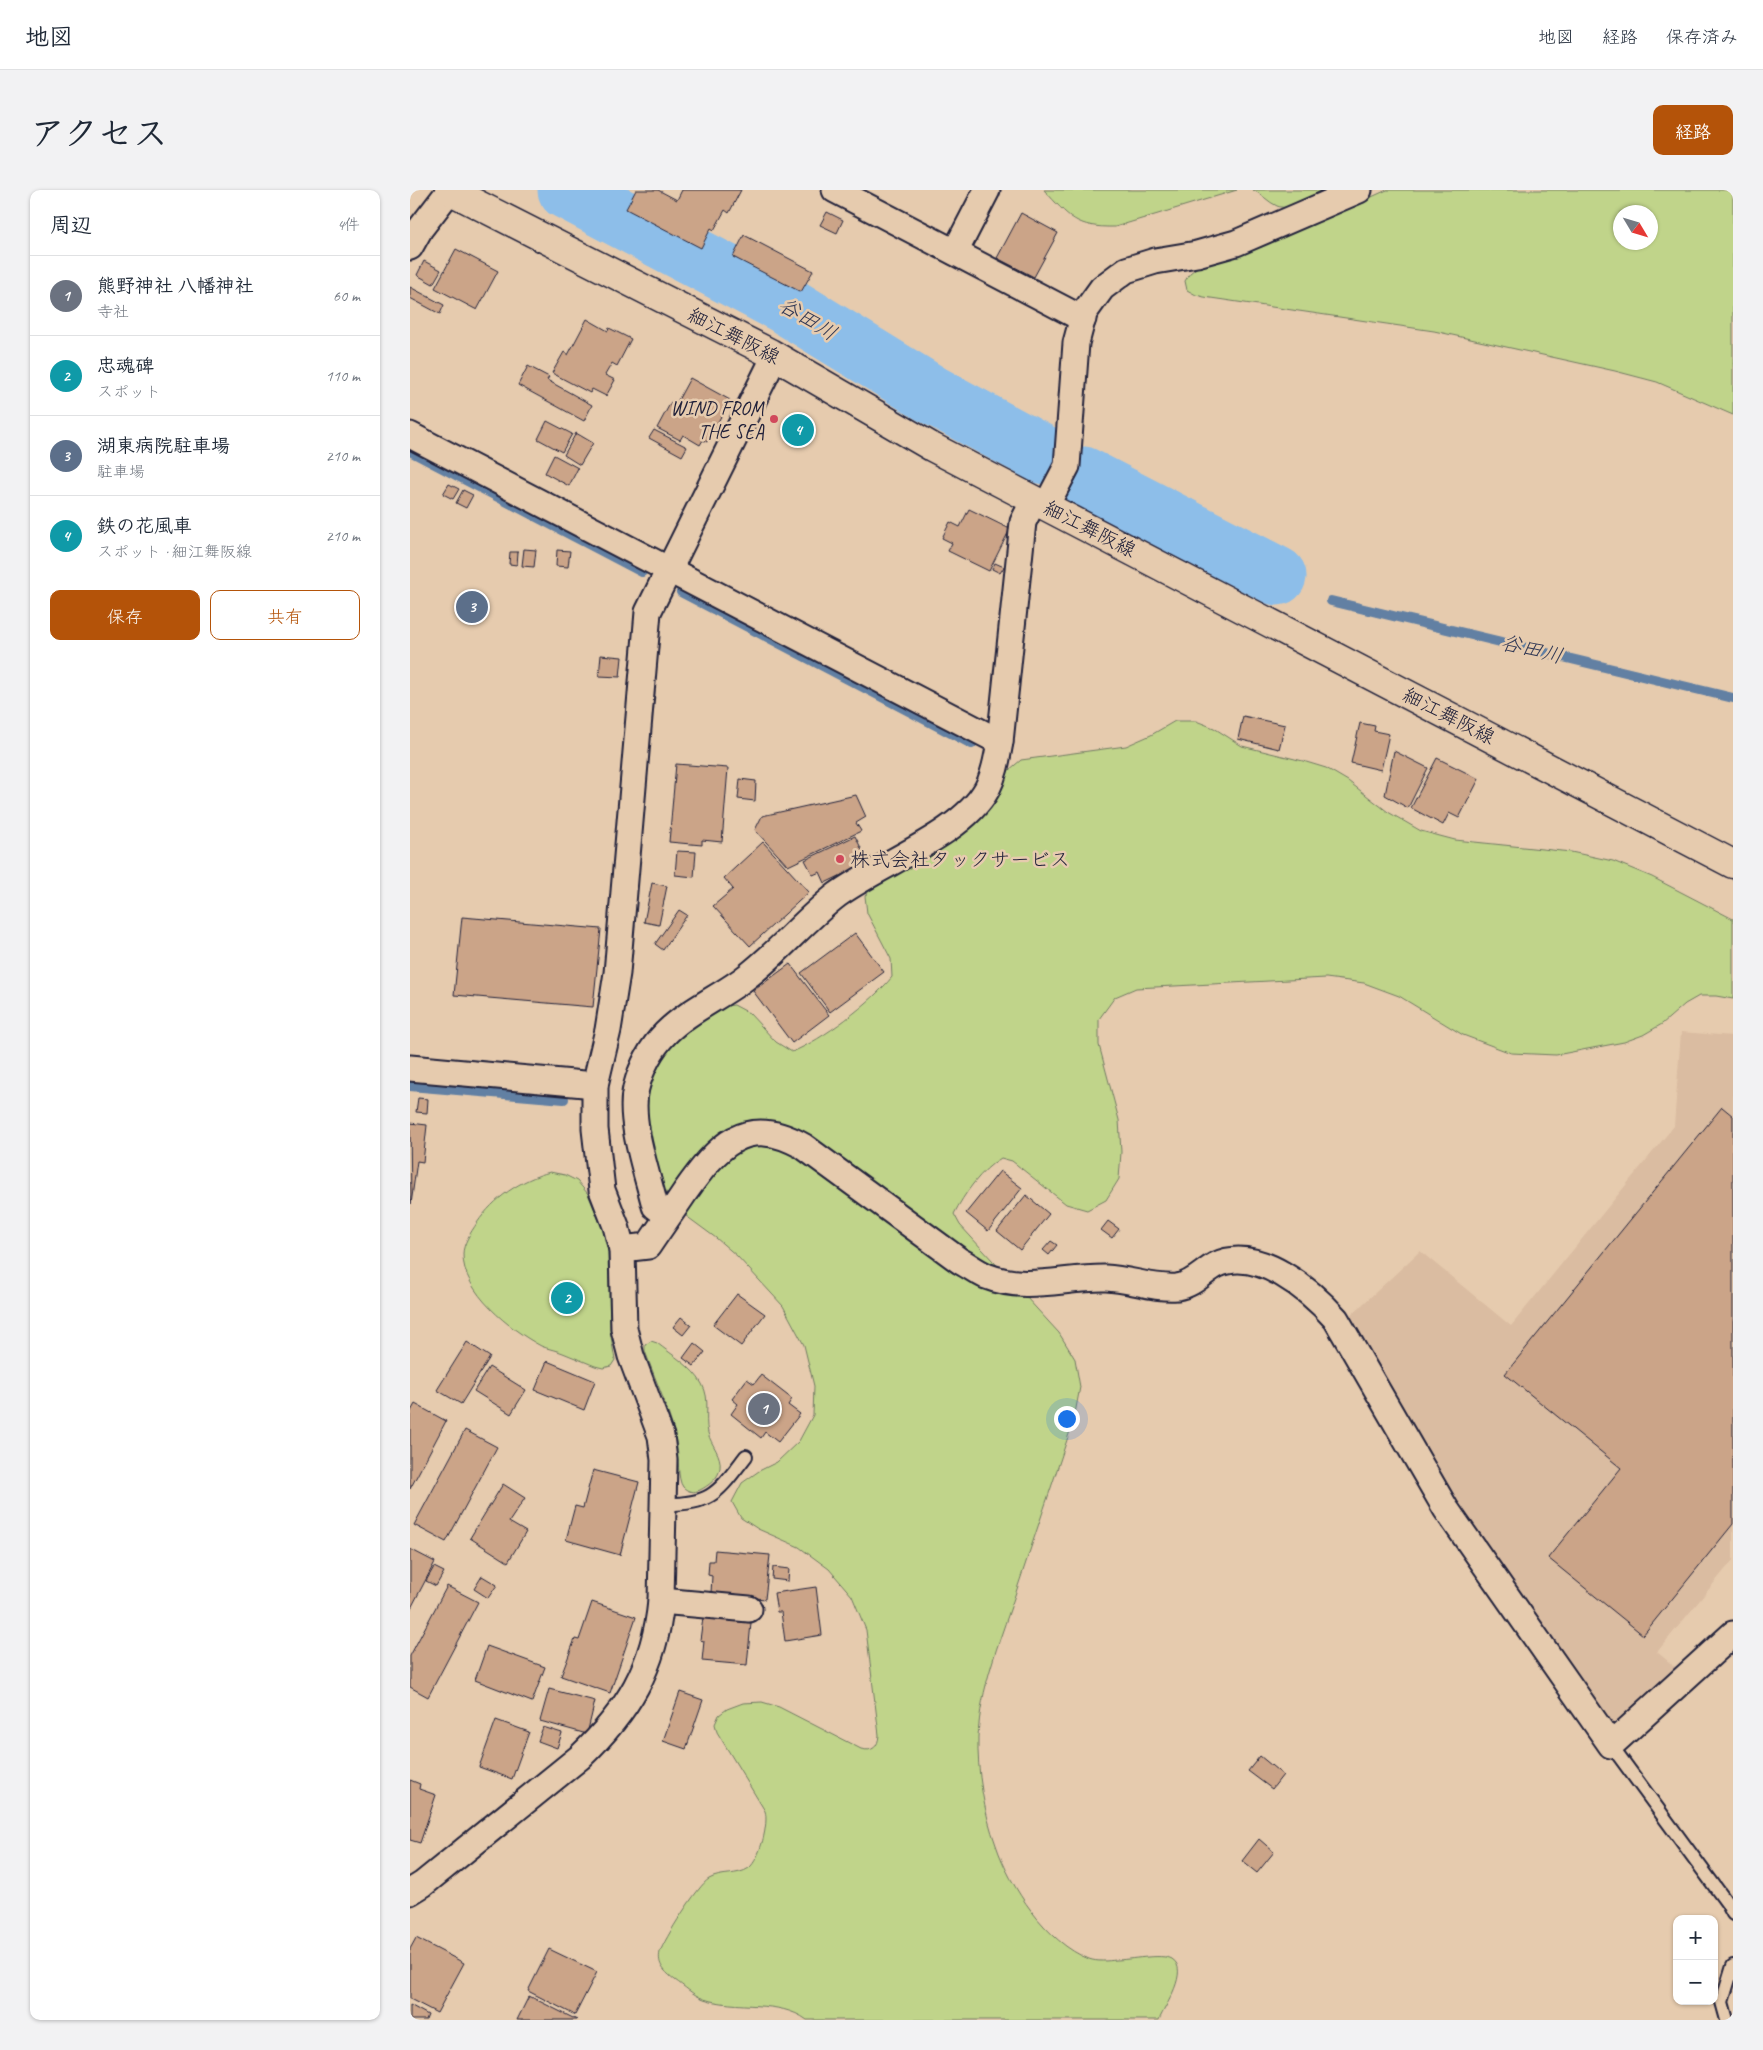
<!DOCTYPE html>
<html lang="ja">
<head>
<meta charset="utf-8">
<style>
  :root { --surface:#fff; --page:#f2f2f3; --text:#1f2937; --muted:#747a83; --line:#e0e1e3; --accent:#b45309 }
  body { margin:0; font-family:Caveat,"Klee One",sans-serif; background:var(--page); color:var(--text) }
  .controls { position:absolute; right:15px; bottom:15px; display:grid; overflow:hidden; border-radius:10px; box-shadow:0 1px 4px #0004 }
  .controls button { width:45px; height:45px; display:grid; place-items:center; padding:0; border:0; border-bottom:1px solid var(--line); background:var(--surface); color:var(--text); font:25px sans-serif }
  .compass { position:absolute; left:1203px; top:15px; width:45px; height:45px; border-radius:50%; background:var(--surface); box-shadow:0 1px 4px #0004; rotate:128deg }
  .you { position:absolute; left:656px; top:1228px; width:18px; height:18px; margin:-12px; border:4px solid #fff; border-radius:50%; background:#1a73e8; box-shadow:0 0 0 8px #1a73e833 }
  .badge { display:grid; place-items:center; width:32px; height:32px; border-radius:50%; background:var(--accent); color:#fff; font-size:16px; font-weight:700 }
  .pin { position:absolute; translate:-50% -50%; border:2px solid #fff; box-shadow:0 1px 5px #0006 }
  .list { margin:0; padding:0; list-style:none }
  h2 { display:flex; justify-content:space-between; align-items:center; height:65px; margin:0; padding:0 20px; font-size:21px }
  h2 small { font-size:16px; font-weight:400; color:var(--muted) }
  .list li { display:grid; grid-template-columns:32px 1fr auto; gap:15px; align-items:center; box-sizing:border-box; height:80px; padding:0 20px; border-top:1px solid var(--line) }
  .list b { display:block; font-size:19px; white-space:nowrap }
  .list p { margin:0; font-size:16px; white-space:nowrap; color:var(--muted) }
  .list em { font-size:16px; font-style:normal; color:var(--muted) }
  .actions { display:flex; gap:10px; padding:15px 20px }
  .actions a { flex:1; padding:11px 0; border:1px solid var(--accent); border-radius:10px; text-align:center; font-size:18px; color:var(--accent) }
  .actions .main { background:var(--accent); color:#fff }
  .map { position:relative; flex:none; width:1323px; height:1830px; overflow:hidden; border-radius:10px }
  header { display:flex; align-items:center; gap:30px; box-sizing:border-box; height:70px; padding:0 25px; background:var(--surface); border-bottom:1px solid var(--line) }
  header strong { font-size:24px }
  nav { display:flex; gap:28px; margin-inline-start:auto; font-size:18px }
  .intro { display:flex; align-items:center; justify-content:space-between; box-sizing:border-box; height:120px; padding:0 30px }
  h1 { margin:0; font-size:35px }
  .button { padding:12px 22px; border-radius:10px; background:var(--accent); color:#fff; font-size:18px; font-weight:700 }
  main { display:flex; gap:30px; padding:0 30px }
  aside { flex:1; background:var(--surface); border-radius:10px; box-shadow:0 1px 4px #0004 }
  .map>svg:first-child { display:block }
</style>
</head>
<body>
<header>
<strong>地図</strong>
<nav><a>地図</a><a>経路</a><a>保存済み</a></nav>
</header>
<div class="intro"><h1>アクセス</h1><a class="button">経路</a></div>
<main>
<aside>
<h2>周辺<small>4件</small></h2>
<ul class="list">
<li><span class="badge" style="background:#6b7280">1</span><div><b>熊野神社 八幡神社</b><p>寺社</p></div><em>60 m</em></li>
<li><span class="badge" style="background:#0f9aa8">2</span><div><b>忠魂碑</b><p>スポット</p></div><em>110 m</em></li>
<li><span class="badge" style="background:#5c6f8a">3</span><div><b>湖東病院駐車場</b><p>駐車場</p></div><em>210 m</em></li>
<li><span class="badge" style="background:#0f9aa8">4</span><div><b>鉄の花風車</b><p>スポット · 細江舞阪線</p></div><em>210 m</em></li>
</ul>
<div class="actions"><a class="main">保存</a><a>共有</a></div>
</aside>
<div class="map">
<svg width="1323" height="1830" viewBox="0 0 1323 1830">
  <rect width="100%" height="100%" fill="#e6cbae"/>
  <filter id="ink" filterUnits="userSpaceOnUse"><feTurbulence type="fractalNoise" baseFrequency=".02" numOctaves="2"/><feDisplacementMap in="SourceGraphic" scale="10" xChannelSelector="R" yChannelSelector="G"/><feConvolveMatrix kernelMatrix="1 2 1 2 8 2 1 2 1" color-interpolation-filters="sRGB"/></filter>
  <g filter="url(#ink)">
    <path fill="#dabca1" d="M1271,842L1323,846V1370L1247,1462L1265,1477L1199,1537L1044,1314L938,1128L1010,1061L1101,1136L1264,936Z"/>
    <g fill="#c0d48a" stroke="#717b62" fill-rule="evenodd">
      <path d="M634,0H827L705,37C666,38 659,27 634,0Z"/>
      <path d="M843,0H920C906,6 882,22 867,16C858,12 852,4 843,0Z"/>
      <path d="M977,0H1323V225L1247,192L1205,181L1024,141L794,107L786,105L777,100L775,91L780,83L789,76L830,64L869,49ZM1210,22H1240V52H1210Z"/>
      <path d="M765,531H786L804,538L832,556L893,571L916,578L938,591L978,622L1011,641L1045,650L1161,662L1203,671L1242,687L1323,729V809L1306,806H1289L1275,814L1252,834L1233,845L1214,852L1146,865L1101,863L1053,845L989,806L954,793L916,788L726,798L705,807L689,829V855L709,930L711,962L709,989L696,1010L677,1020L656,1014L602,971L591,968C571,980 554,1004 544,1024L550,1035L649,1143L665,1169L670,1197L664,1229C644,1289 624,1348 604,1408C589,1453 570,1499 568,1547C567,1581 574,1623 586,1655C600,1697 637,1753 679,1769C687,1772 698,1771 706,1770C718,1770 752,1763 762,1769C780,1780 755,1816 749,1830H397C369,1809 326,1820 294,1809C283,1805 274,1796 265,1790C255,1782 247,1775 250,1762C254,1750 288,1695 299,1689C311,1682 328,1686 339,1678C350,1669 359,1633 355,1621L307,1542L305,1534L309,1525L317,1519L333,1513L352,1512L369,1517L451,1559C463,1562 468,1557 469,1545L456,1440L442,1406L419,1379L389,1357L348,1339L331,1328L322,1312L332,1293L349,1281L367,1272L389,1251L403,1225L404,1196L394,1155L373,1116L327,1066L306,1048L268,1020L255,1004L248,987L235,930V901L244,874L260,850L307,817L324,815L339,823L366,852L382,862C412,850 462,812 482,787L481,769L457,723L455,706L468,690L590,592L599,580L611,570L716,556L741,545Z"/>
      <path d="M140,982L155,985L167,991L178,1004L193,1040L198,1062L200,1141L205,1170L201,1176L193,1178L185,1176C174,1172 164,1167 153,1163C146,1160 138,1159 131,1156C101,1140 52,1102 53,1064C53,1054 61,1042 67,1033C84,1008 110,990 140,982Z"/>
      <path d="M241,1151L247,1153C262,1165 283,1177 292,1194C301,1210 294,1226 298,1243C301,1255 312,1265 310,1278C309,1288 298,1296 290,1300C284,1303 278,1302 273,1297C267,1289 269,1266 267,1256C261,1223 246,1192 235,1161V1155Z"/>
    </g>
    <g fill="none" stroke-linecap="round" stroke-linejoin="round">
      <g stroke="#6280a3" stroke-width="10">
        <path d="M0,261L232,382"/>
        <path d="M271,402L562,554"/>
        <path d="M921,411L1323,508"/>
        <path d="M0,896L154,909"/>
      </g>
      <g stroke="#8dbee9" stroke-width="59">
        <path d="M157,0L376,115L521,204L634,265"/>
        <path d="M673,286L867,386"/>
      </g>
    </g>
    <g fill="#cba488" stroke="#22223b">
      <path d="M226,0H248L267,10L272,0H331L319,23L315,20L304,40L301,38L291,58L216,19Z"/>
      <path d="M417,22L433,30L427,43L410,35Z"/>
      <path d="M611,23L648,43L624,87L587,68Z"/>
      <path d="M334,45L403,81L391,102L323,67Z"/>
      <path d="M46,59L88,81L67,120L25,98Z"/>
      <path d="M14,71L31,80L23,94L7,85Z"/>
      <path d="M0,97L34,115L30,124L0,108Z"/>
      <path d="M177,129L198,141L199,138L221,149L207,176L202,173L195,185L205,190L196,206L182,199L180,203L142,183L154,162L158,165Z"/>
      <path d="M118,176L139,187L137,190L182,215L174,231L108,195Z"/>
      <path d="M280,188L320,210L297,252L293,250L290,255L273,245L270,250L247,238L261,212L266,214Z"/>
      <path d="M137,231L162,244L152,262L128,249Z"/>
      <path d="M244,240L277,257L272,266L239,248Z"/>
      <path d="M166,243L183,253L170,275L154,265Z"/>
      <path d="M144,265L168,278L159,296L135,283Z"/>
      <path d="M39,294L49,299L43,309L33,304Z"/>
      <path d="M53,300L63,305L56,318L46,313Z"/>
      <path d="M559,319L600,339L579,381L538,361L542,353L532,348L540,332L550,337Z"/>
      <path d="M114,359L126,360L124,377L112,376Z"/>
      <path d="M147,360L160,361L158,377L146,376Z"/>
      <path d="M100,362H108L107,375L99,374Z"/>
      <path d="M585,373L594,377L590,383L582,379Z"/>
      <path d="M191,465L212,467L210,487L189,486Z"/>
      <path d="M833,526L875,535L869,559L828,549Z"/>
      <path d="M950,533L965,536L964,541L979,544L971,580L941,573Z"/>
      <path d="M984,561L1018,578L998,618L975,605Z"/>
      <path d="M1027,568L1069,589L1049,628L1039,623L1033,635L1001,618Z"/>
      <path d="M266,574L318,578L312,652L292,650V655L259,652Z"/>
      <path d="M330,589L346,591L345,611L328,609Z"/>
      <path d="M446,605L456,627L446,633L451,641L378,676L345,640L352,626Z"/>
      <path d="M445,646L458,672L415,693L410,682L403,685L395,670Z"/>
      <path d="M353,652L399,702L340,756L303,716L323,699L314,688Z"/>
      <path d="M267,661L286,662L284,687L265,685Z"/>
      <path d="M242,693L257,696L249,735L234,732Z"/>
      <path d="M269,720L277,725L253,760L245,754Z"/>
      <path d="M52,727L191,739L183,817L44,805Z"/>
      <path d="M445,743L474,782L420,822L391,783Z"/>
      <path d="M380,774L419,825L382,853L343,801Z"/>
      <path d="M8,908L18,909L17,923L6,922Z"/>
      <path d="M1312,917L1323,926V1334L1233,1445L1138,1368L1211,1278L1095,1184Z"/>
      <path d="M0,933L17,935L13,972L7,971L1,1014Z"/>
      <path d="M590,981L612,998L578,1041L556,1023Z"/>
      <path d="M616,1005L639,1024L610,1060L587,1041Z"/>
      <path d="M698,1031L709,1039L702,1048L691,1040Z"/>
      <path d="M641,1051L647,1055L639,1065L633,1060Z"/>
      <path d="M327,1104L355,1124L331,1156L303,1135Z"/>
      <path d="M271,1127L281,1135L273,1145L263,1137Z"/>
      <path d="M57,1152L80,1167L51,1214L27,1200Z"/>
      <path d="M284,1153L295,1162L284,1176L273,1168Z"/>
      <path d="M137,1171L185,1191L174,1220L125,1200Z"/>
      <path d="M79,1177L116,1200L101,1224L64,1201Z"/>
      <path d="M351,1185L382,1209L378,1215L390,1224L368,1252L355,1242L351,1248L321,1224L328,1214L322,1209L337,1189L344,1194Z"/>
      <path d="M5,1214L36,1231L0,1299V1223Z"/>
      <path d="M55,1240L87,1257L36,1352L4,1335Z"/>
      <path d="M183,1280L229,1292L210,1365L156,1350L165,1316L173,1318Z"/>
      <path d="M93,1294L115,1308L99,1332L116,1342L98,1372L60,1348Z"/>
      <path d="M0,1359L25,1372L0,1420Z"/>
      <path d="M305,1360L360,1365L355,1409L301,1403L302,1386L298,1385L299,1371H304Z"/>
      <path d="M24,1377L34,1382L26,1396L16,1391Z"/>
      <path d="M363,1377L379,1379L378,1391L362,1389Z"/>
      <path d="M72,1386L87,1395L78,1408L64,1399Z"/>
      <path d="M37,1396L68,1412L18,1507L0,1497V1466Z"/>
      <path d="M406,1397L412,1445L375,1451L371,1422H367L364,1403Z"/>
      <path d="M182,1412L226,1427L200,1503L151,1486L165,1449L169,1450Z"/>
      <path d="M293,1428L341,1433L337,1475L292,1471L294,1451L290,1450Z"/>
      <path d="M77,1456L135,1477L122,1512L65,1490Z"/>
      <path d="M139,1499L185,1511L177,1544L130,1531Z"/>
      <path d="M270,1502L293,1510L276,1559L253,1551Z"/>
      <path d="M86,1530L119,1542L102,1589L69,1577Z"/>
      <path d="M133,1537L152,1543L147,1558L128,1551Z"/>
      <path d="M850,1566L873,1585L862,1599L838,1581Z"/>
      <path d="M0,1590L10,1594L9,1599L26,1605L10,1653L0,1650Z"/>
      <path d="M849,1649L864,1662L847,1683L832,1671Z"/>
      <path d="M6,1748L54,1773L27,1823L0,1809V1759Z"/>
      <path d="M139,1759L187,1782L165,1825L118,1801Z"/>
      <path d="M119,1806L167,1830H107Z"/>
      <path d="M0,1815L18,1825L16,1830H0Z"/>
    </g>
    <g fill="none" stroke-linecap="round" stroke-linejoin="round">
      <defs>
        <g id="lane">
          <path d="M254,1314C302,1315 308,1302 336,1266"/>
          <path d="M1201,1555L1317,1713L1323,1724"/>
          <path d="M1317,1830L1312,1812L1323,1776"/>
        </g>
        <g id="street">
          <path d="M425,0L673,129"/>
          <path d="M0,57L10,39L40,0"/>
          <path d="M545,62L577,0"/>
          <path d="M0,245L590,552"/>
          <path d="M636,316L657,276L666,153L674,123L692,98L716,80L745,71L787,64L826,53L949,0"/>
          <path d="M0,878L185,895"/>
          <path d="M258,1026L245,1016C237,983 218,930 226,898C242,835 284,824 331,791C366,766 393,731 427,705C470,673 552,645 577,599C585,584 587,568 590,552L613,332L624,310"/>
          <path d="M212,1059L238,1056C250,1038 263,1020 275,1002C307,957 335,923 393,956L550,1071C558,1075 567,1082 576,1086C616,1102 655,1087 696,1088C720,1089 743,1099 767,1097C783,1095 793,1082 806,1075C848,1055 901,1101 926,1129L1036,1319L1201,1555L1323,1444"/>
          <path d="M251,1411L339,1419"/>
          <path d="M0,1702L13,1694L170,1567C217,1522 245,1477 251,1411L254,1270L251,1246L221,1166L214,1139L212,1059L206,1036L192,1000L185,939V895L198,840L207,783L238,422L365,166"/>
        </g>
        <path id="primary" d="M39,0L360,163L522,257L1323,674"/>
      </defs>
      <use href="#lane" stroke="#22223b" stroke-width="16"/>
      <use href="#street" stroke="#22223b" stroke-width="29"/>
      <use href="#primary" stroke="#22223b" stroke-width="31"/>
      <use href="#lane" stroke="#e6cbae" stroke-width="12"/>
      <use href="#street" stroke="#e6cbae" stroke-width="25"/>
      <use href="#primary" stroke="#e6cbae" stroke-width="28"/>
    </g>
  </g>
  <g fill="#d1495b" stroke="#e6cbae" stroke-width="2">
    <circle cx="364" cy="229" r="5"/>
    <circle cx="430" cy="669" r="5"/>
  </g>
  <g text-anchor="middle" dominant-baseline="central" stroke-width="5" stroke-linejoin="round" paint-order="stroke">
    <g font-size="20" fill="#22223b" stroke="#e6cbae">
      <text transform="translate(324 146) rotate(27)">細江舞阪線</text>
      <text transform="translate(680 339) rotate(27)">細江舞阪線</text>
      <text transform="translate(1039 526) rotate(27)">細江舞阪線</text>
    </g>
    <g font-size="20" fill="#22223b" stroke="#e6cbae" text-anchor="end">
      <text x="354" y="218">WIND FROM<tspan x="354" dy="23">THE SEA</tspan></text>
      <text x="440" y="669" text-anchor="start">株式会社タックサービス</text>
    </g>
    <g font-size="21" font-style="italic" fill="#323955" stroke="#e6cbae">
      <text transform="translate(398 129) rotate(31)">谷田川</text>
      <text transform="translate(1122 459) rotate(14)">谷田川</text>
    </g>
  </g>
</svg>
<div class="controls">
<button>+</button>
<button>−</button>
</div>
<svg class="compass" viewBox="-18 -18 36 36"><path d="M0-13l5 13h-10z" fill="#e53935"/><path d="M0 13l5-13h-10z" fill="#747a83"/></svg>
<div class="you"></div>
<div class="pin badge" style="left:354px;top:1219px;background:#6b7280">1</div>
<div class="pin badge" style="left:157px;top:1108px;background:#0f9aa8">2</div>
<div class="pin badge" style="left:62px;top:417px;background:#5c6f8a">3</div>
<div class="pin badge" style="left:388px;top:240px;background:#0f9aa8">4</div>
</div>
</main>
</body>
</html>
